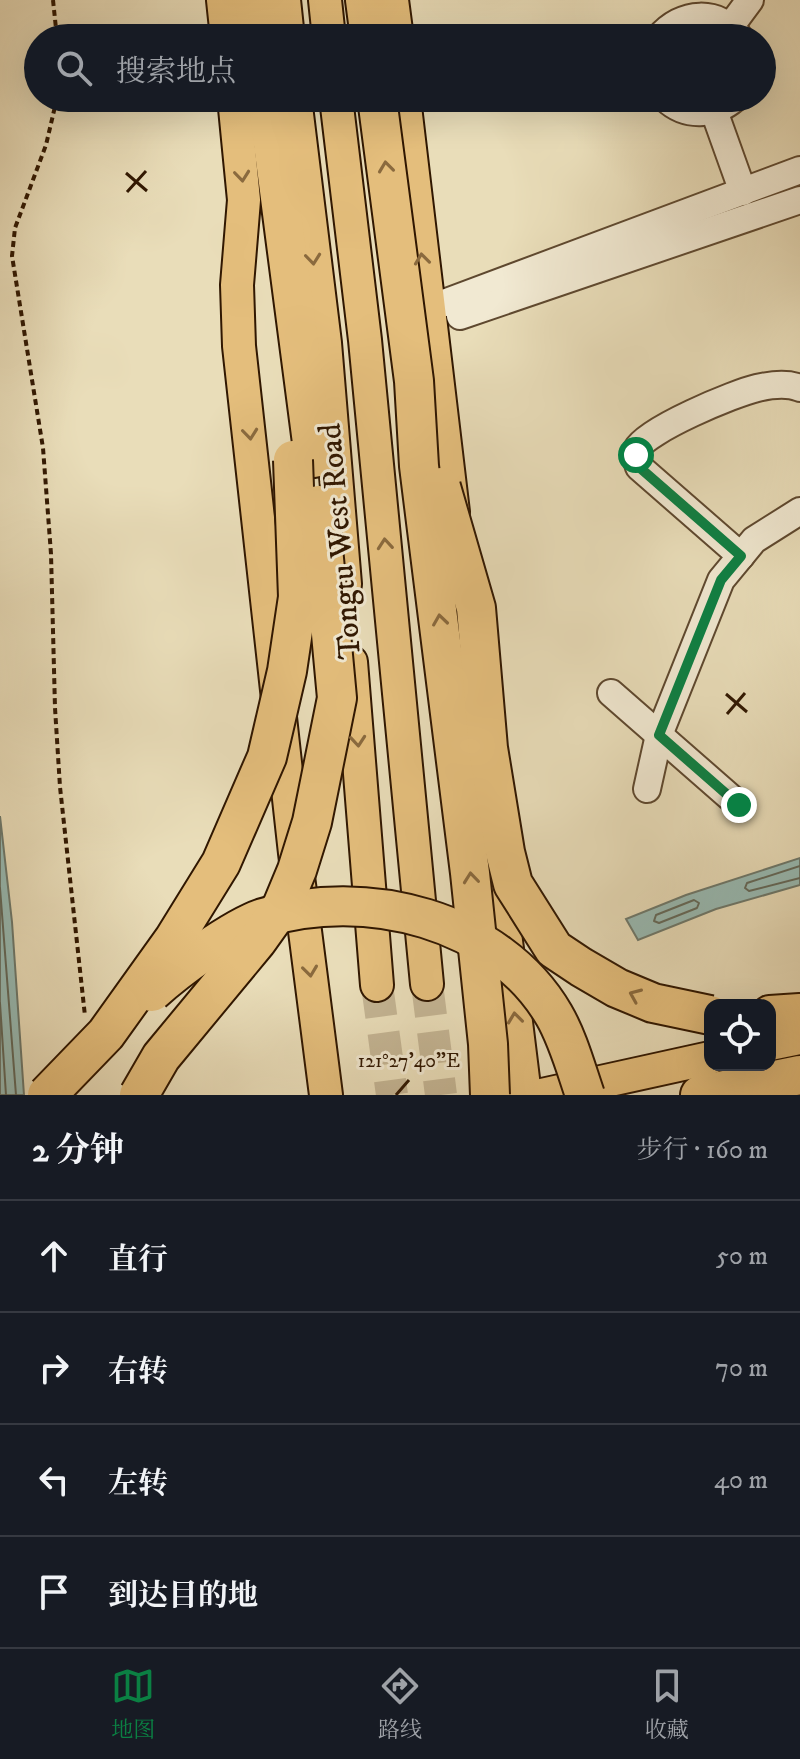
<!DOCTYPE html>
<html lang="zh">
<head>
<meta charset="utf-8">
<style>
  :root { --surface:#171b24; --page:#242831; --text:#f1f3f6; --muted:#9ea1a6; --line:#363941; --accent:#0b8043 }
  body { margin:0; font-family:"IM FELL DW Pica","Noto Serif SC",serif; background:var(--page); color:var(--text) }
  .controls { position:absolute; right:24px; bottom:24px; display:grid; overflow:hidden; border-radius:16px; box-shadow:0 8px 32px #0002 }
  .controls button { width:72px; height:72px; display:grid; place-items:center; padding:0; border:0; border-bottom:2px solid var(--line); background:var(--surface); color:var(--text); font:40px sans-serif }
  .stop { position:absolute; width:24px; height:24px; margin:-18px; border:6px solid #0b8043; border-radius:50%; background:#fff }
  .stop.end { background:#0b8043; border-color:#fff; box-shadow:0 2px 8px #0008 }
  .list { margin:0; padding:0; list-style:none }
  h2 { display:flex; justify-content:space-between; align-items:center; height:104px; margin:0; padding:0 32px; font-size:34px }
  h2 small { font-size:26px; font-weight:400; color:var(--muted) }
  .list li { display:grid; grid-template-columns:52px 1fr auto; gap:24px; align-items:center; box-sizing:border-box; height:112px; padding:0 32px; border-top:2px solid var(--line) }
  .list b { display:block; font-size:30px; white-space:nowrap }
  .list em { font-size:26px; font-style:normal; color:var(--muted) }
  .icon { flex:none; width:44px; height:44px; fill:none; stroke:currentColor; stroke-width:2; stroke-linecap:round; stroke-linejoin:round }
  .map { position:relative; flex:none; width:800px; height:1095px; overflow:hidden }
  .search { position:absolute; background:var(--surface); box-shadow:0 8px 32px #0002; left:24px; right:24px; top:24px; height:88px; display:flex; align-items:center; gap:20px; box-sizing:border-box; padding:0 28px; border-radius:44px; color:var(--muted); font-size:30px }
  .sheet { height:552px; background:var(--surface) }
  nav { display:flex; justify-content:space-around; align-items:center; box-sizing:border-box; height:112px; border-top:2px solid var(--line); background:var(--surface); font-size:22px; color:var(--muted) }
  nav a { display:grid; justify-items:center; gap:4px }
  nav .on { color:var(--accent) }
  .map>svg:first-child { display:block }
</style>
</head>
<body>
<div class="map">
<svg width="800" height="1095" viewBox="0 0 800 1095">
  <rect width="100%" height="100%" fill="#e9ddb9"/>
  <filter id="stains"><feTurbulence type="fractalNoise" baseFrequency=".0025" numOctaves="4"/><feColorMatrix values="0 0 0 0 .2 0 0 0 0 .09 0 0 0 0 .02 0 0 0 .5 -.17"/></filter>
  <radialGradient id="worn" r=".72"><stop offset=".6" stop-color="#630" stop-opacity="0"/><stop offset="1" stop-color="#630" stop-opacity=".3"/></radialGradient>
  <g fill="#98bbb4" stroke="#6e796c" stroke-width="2">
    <path d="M0,816L12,922L24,1095H0Z"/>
    <path d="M800,858V885L716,909L638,940L626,919L686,895Z"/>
  </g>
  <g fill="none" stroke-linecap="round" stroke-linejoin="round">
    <g stroke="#64695a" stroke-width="2">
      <path d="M800,866L747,883L745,888L749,891L800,878"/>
      <path d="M0,888L16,1095"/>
      <path d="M694,900L699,903L697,908L659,923L654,921L656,915Z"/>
      <path d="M0,1003L6,1095"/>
    </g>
    <g stroke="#c4b594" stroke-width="32" stroke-dasharray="32 16" stroke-linecap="butt">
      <path d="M427,984L441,1095"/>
      <path d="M377,985L392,1095"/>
    </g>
    <defs>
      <g id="minor">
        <path d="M730,27L750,0"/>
        <path d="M659,38C681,11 719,8 740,38"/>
        <path d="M665,98C686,118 714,116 735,98"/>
        <path d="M714,111L743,192"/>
        <path d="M428,309L800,170"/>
        <path d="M460,316L800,200"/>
        <path d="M741,556L639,467C637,461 635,455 637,449C646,430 735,393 757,388C770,385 788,383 800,388"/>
        <path d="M611,693L739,805"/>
        <path d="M647,789L659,735L721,580L754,540L800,511"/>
      </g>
      <g id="major">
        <path d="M223,0L227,38"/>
        <path d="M284,0L288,38"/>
        <path d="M325,0L329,38"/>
        <path d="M392,0L397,38"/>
        <path d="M234,98L244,200L237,285L239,346L295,853L326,1095"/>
        <path d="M295,98L325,343L345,584"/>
        <path d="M336,98L365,340L427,984"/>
        <path d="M404,98L453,512"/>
        <path d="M351,662L377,985"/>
        <path d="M496,860L525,1095"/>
        <path d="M770,1044L800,1038"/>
        <path d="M542,1095L710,1058"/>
      </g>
      <g id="highway">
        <path d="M254,0L259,38"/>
        <path d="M365,0L370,38"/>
        <path d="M267,98L314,458"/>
        <path d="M770,1015L800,1013"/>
        <path d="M700,1095L800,1075"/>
      </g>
    </defs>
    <use href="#minor" stroke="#5e482f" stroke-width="30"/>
    <use href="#major" stroke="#301701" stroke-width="36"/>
    <use href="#highway" stroke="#301701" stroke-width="42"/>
    <g stroke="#301701" stroke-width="4" stroke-dasharray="6 4" stroke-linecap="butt">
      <path d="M53,0L57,38"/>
      <path d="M57,98L46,145L15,228L12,256L43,448L51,554L55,708L60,787L85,1016"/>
    </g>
    <use href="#minor" stroke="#f1e9d2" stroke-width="26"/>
    <use href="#major" stroke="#e4be7c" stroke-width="32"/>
    <use href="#highway" stroke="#e4be7c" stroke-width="38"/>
    <defs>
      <g id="highway-bridge">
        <path d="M377,98L414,381L419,466L470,873L488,1044L490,1095"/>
        <path d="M441,487L476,608L488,748L505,852L513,884L554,949L581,967L617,988L653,1003L710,1015"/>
        <path d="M152,992C176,970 233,928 263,918C365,886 498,919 554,1015C568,1039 576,1069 585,1095"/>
        <path d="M47,1095L106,1034L174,939L221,863L267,757L287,671L298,597L293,460"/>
        <path d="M139,1095L161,1057L257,941L282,906L297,870L312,822L337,698L319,505"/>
      </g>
    </defs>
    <use href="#highway-bridge" stroke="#301701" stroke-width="42" stroke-linecap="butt"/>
    <use href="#highway-bridge" stroke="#e4be7c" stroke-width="38"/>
  </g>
  <defs><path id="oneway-chevron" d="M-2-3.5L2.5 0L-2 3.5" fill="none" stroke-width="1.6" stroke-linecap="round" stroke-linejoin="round" transform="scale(2)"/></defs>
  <g stroke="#8a6a3e">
    <use href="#oneway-chevron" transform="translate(386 167) rotate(-97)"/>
    <use href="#oneway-chevron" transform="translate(242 176) rotate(84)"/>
    <use href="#oneway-chevron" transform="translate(313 259) rotate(84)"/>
    <use href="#oneway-chevron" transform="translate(422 259) rotate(-97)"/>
    <use href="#oneway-chevron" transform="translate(250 434) rotate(84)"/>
    <use href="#oneway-chevron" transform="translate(385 544) rotate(-95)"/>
    <use href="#oneway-chevron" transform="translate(440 620) rotate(-98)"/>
    <use href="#oneway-chevron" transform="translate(358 741) rotate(85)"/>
    <use href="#oneway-chevron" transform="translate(471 878) rotate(-96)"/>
    <use href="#oneway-chevron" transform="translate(310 971) rotate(83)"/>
    <use href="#oneway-chevron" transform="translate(635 995) rotate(-157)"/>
    <use href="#oneway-chevron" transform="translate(515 1018) rotate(-97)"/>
  </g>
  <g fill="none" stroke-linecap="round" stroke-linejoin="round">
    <path stroke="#0b8043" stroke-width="10" d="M636,455L639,467L741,556L721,580L659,735L739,805"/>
  </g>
  <path fill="none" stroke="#301701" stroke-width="3" d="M126,173L147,191M127,192L146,171M726,694L747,712M727,714L745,693M396,1095L409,1080"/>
  <g text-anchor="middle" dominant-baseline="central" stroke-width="6" stroke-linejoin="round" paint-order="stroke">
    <g font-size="32" fill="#301701" stroke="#f1e9d2">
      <text transform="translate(341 541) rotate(-95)">Tongtu West Road</text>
    </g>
  </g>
  <g font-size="20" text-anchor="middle" fill="#301701" stroke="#f1e9d2" stroke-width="6" stroke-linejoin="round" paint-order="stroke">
    <text x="409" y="1067">121°27'40"E</text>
  </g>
  <rect width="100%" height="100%" filter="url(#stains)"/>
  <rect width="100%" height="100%" fill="url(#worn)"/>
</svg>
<div class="controls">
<button><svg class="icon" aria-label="locate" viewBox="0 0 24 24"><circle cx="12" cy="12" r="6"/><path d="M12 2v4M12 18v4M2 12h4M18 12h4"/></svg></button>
</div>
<div class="stop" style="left:636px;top:455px"></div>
<div class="stop end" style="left:739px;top:805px"></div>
<div class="search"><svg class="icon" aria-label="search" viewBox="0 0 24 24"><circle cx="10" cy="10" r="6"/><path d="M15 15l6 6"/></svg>搜索地点</div>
</div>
<section class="sheet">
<h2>2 分钟<small>步行 · 160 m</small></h2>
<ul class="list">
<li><svg class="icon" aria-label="ahead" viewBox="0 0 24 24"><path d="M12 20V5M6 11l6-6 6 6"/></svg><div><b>直行</b></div><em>50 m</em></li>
<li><svg class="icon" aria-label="right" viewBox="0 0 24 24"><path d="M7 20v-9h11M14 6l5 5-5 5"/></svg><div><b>右转</b></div><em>70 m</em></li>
<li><svg class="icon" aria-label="left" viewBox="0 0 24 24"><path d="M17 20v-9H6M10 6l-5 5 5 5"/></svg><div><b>左转</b></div><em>40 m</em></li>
<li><svg class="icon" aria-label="arrive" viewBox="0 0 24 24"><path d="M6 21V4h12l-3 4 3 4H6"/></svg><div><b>到达目的地</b></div></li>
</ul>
</section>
<nav>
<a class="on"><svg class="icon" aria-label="map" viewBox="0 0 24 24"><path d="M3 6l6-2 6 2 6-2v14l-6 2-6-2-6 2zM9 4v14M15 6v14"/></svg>地图</a>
<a><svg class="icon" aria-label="directions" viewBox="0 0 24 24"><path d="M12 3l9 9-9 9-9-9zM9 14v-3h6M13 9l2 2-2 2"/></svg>路线</a>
<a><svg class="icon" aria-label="saved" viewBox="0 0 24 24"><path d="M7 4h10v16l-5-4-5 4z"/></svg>收藏</a>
</nav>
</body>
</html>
